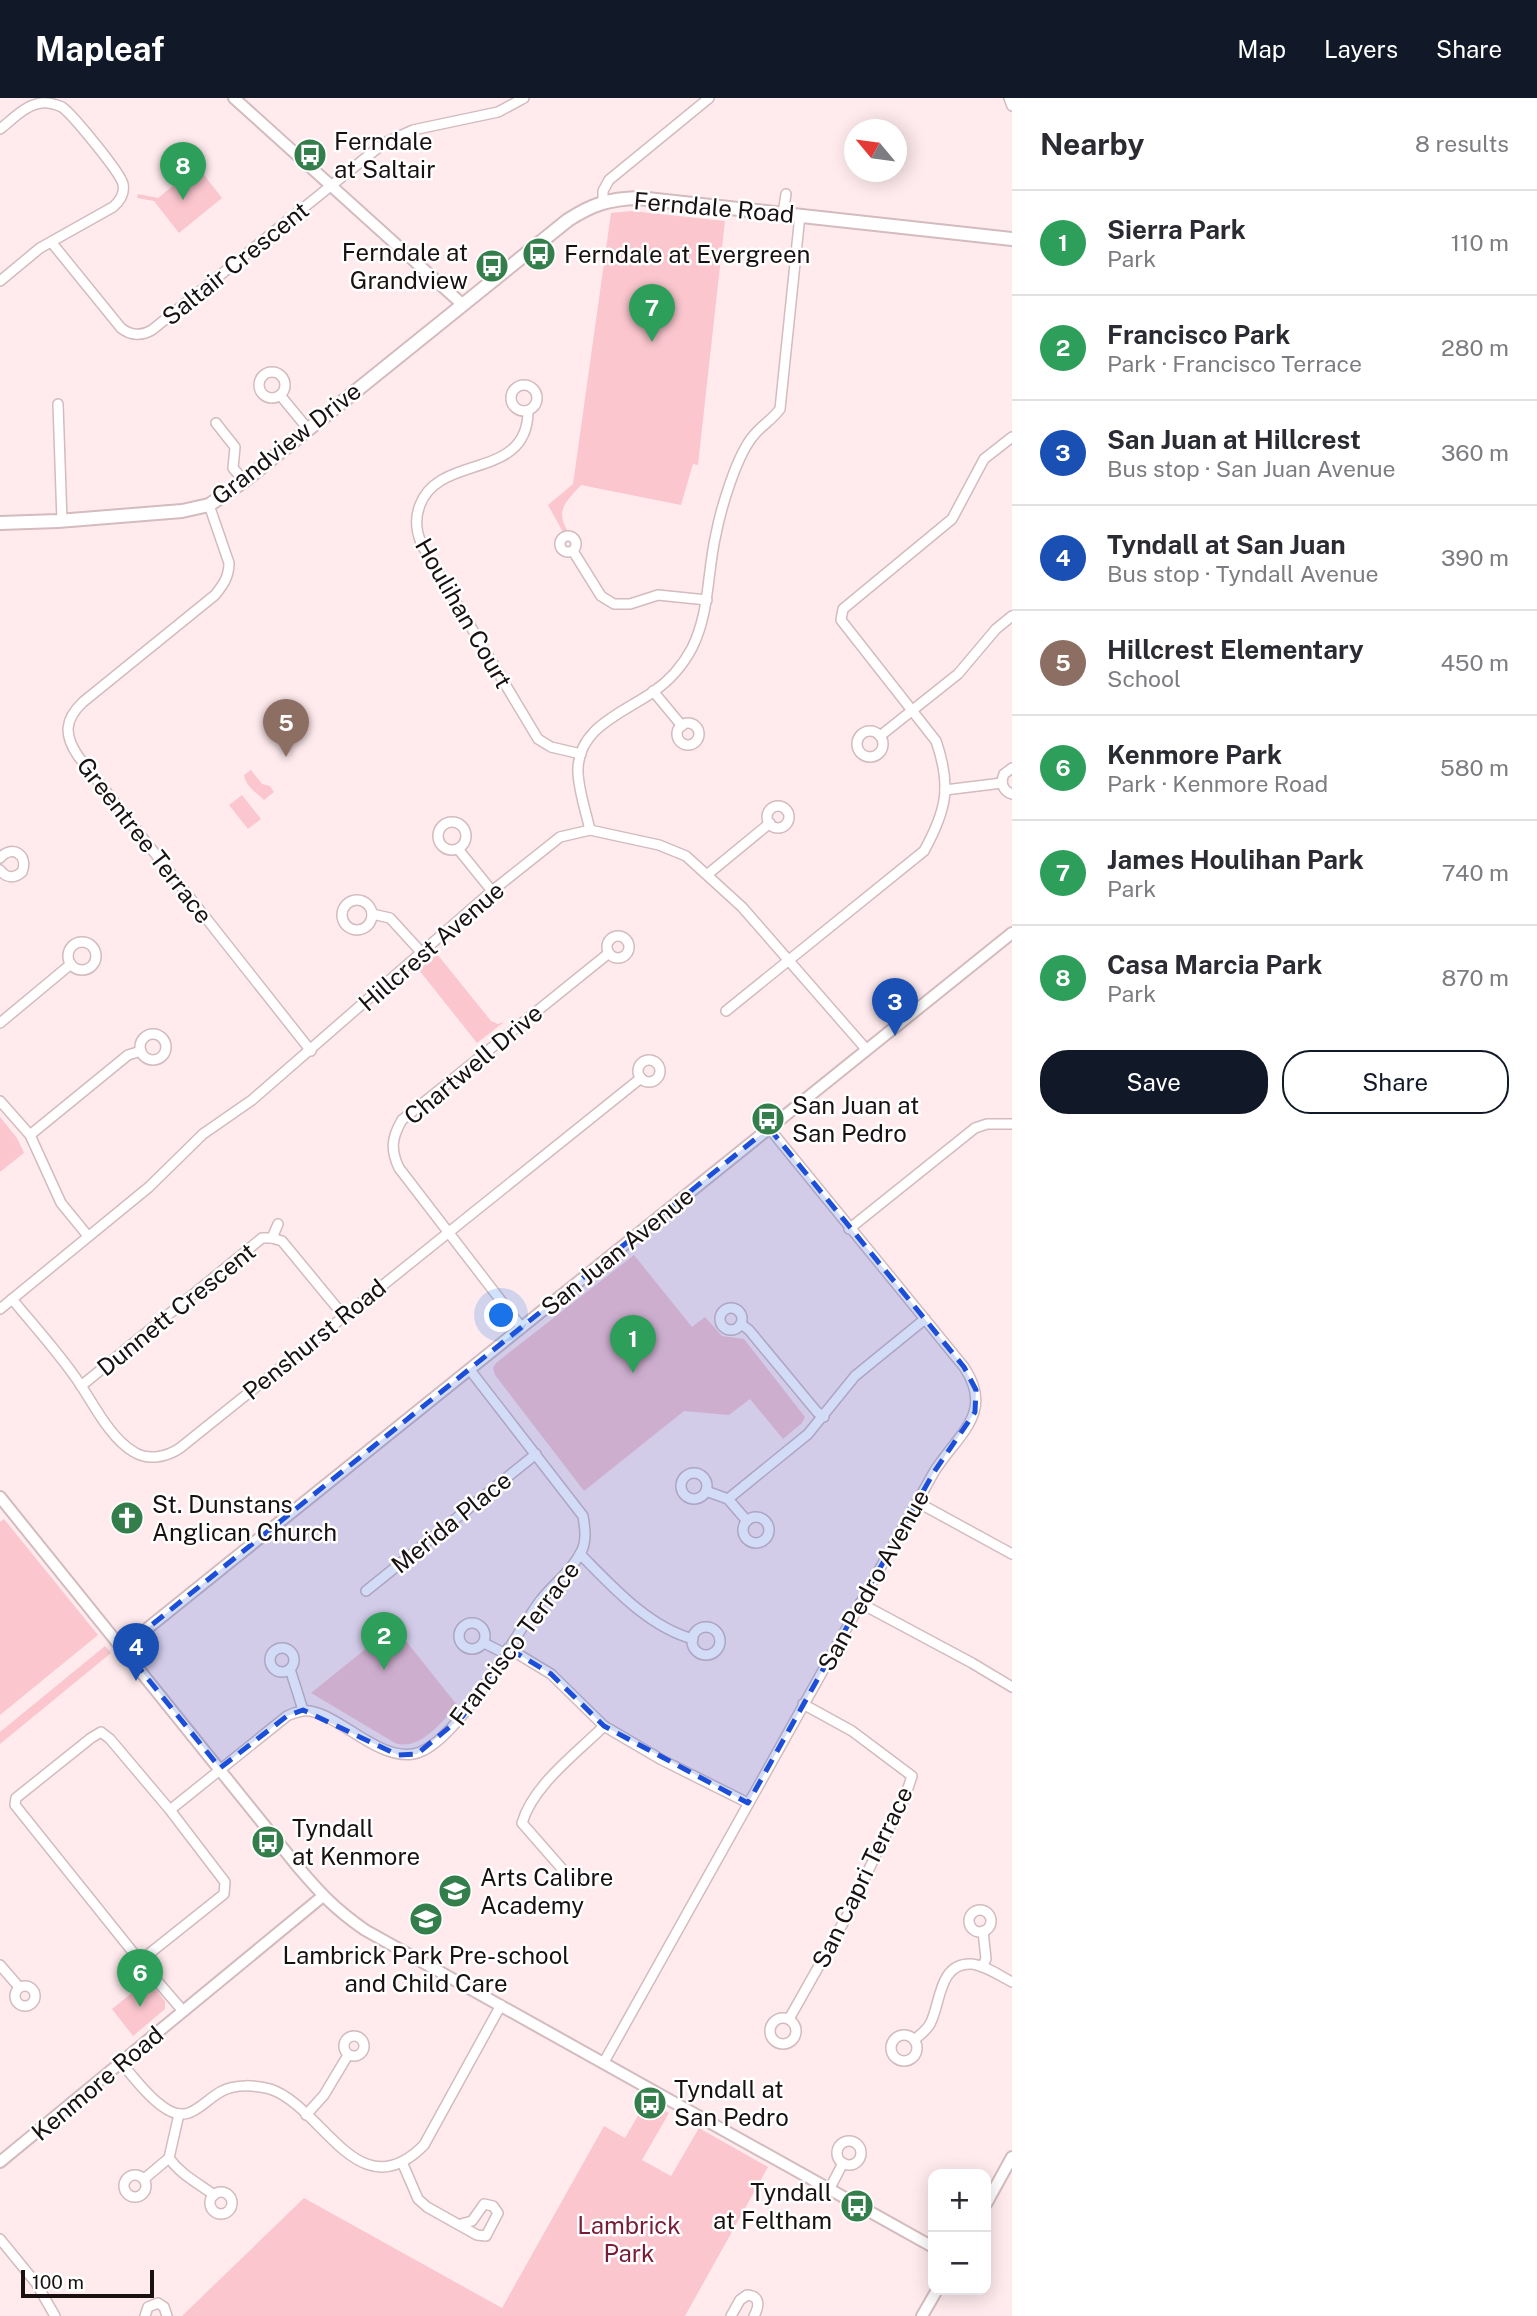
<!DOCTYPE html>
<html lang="en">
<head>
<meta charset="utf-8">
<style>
  :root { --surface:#fff; --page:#f7f7f7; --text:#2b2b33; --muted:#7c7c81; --line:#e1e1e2; --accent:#111827 }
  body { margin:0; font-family:"Public Sans",sans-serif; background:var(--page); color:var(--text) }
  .controls { position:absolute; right:21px; bottom:21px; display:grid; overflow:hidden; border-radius:14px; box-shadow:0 4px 18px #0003 }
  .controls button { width:63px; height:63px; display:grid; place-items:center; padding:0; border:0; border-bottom:2px solid var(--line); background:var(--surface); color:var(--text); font:35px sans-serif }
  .compass { position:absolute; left:844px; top:21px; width:63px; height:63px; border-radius:50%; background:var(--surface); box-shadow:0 4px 18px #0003; rotate:299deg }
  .scale { position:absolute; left:21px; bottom:18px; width:133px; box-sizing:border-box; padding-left:7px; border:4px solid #181011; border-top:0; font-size:19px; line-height:24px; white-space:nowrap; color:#181011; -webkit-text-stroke:5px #fff; paint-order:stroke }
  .you { position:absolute; left:502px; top:1218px; width:24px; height:24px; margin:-18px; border:5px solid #fff; border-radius:50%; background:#1a73e8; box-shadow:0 0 0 10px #1a73e833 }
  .badge { display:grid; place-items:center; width:46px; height:46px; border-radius:50%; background:var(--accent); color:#fff; font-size:23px; font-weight:700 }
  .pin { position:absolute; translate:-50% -58px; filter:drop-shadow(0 2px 4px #0008) }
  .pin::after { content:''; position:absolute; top:37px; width:24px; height:21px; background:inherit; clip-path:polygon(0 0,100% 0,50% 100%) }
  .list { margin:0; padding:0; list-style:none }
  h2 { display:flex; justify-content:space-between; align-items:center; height:91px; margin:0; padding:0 28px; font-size:30px }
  h2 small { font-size:23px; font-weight:400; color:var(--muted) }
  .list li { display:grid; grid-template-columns:46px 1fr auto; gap:21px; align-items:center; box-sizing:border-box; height:105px; padding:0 28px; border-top:2px solid var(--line) }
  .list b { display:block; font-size:26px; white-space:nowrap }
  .list p { margin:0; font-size:23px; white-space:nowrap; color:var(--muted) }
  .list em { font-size:23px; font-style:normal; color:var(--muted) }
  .actions { display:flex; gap:14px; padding:21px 28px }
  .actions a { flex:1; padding:16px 0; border:2px solid var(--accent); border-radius:28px; text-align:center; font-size:24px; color:var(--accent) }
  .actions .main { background:var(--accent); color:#fff }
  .map { position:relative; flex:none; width:1012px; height:2218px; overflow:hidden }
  header { display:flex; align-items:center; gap:42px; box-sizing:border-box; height:98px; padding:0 35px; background:var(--accent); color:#fff }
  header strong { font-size:33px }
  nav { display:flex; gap:38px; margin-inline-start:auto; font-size:24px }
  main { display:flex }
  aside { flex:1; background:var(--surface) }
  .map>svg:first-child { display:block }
</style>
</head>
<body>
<header>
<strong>Mapleaf</strong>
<nav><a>Map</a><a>Layers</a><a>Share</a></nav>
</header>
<main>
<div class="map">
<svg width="1012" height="2218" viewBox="0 0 1012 2218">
  <rect width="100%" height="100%" fill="#ffebee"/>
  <g fill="#fbc6ce">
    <path d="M197,68L222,100L179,135L154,103L137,100L138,96L158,100Z"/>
    <path d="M631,113L725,123L698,367L693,366L681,407L581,387C567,403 555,411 567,432L563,434L548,407L573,386L611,115Z"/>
    <path d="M251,672L262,686L270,688L274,694L264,702C256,694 246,689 244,677Z"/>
    <path d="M242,697L261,721L248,731L229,707Z"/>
    <path d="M437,856L491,923L498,926L504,924L477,945L419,872Z"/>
    <path d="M0,1019L17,1040L24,1055L0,1074Z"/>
    <path d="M634,1157L692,1229L705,1219L722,1238L744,1241L805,1319L802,1325L783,1341L750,1301L729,1317L684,1313L584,1393L495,1277L493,1270L496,1265Z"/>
    <path d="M4,1421L98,1537L0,1617V1424Z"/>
    <path d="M394,1528L457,1607C443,1623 419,1654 395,1645L311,1595Z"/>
    <path d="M105,1548L111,1555L0,1646V1634Z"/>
    <path d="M148,1882L165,1903V1911L133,1938L112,1911Z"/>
    <path d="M647,2002L669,2015L642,2062L671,2078L699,2030L768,2069L685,2218H182L304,2100L502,2210L604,2028L625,2040Z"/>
  </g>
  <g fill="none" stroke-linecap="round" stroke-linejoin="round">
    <defs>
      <g id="minor">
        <path d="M1009,0L1012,8"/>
        <path d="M0,31C12,22 25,7 41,5C48,4 55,6 62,9C72,16 120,74 123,86C125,96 120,103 113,109L40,150L0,183"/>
        <path d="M603,103V93L609,82L709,0"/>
        <path d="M783,115L786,96"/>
        <path d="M52,145L121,230C131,238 142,238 152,232L384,45L413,32L498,14L524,0"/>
        <circle cx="272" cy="287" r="13"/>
        <circle cx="524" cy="300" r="13"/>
        <path d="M280,297L308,331"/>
        <path d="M58,306L62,423"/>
        <path d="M528,313C528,383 439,355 420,407C414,422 416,435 423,449L538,641L551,649L581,656"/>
        <path d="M216,325L235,349L233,370L244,383"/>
        <path d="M209,407L229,465C229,479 223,487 215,497L83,604C64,622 64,637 78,658L311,953"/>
        <circle cx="568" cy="446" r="8"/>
        <path d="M573,453L601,498L614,506H630L658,497L707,502"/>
        <path d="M653,593L682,628"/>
        <circle cx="688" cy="636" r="11"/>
        <circle cx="870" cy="646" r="13"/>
        <path d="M880,638L958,576L996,531L1012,518"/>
        <path d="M1012,670L1004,676C1000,685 1003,693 1012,696"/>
        <path d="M945,692L1002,685"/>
        <circle cx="778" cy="719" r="11"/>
        <circle cx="452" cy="738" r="14"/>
        <path d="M590,732C586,714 579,694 578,675C576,630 623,615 653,594C669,583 683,567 692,550C710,514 707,474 716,436C721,410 737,356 754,337C763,326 771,323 780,311L800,117"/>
        <path d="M458,751L492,793"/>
        <path d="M0,760C12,746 29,757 22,774C14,781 6,780 0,772"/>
        <path d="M708,776L770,725"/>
        <circle cx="357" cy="817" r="15"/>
        <path d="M372,816L390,820L421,854"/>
        <circle cx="618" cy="849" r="11"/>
        <circle cx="82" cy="858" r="14"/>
        <path d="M726,913L924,753C946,713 952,689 936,643L841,522L843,511L952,421L984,361L1012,339"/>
        <path d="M0,925L71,866"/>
        <circle cx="153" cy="949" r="13"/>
        <circle cx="649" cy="973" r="11"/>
        <path d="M0,1003L30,1037L61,1105L88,1138"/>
        <path d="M30,1037L128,957L141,953"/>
        <path d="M849,1131L975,1030L987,1026H1012"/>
        <path d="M272,1140L278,1126"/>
        <path d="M12,1201C35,1229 60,1256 80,1286C94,1307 111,1341 134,1354C148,1363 167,1359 180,1350L641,980"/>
        <circle cx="731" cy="1221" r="11"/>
        <path d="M0,1211L149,1089L203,1036L252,1002L492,793L560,739L590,732L659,747L686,758L742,809L866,951"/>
        <path d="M741,1226L749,1232L817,1314L824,1319"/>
        <path d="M522,1230L399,1070C390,1051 392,1039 402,1022L609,855"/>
        <path d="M81,1288L262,1140H272L282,1143L343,1217"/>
        <circle cx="694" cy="1388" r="13"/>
        <path d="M706,1393L728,1401L747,1423"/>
        <path d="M728,1401L808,1336L855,1278L925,1221"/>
        <path d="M917,1404L1012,1456"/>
        <circle cx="756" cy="1432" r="13"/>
        <path d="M580,1456C612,1488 648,1529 693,1541"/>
        <path d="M366,1493L536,1356"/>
        <path d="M860,1505L972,1565L1012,1589"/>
        <circle cx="472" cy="1538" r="13"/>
        <circle cx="706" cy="1543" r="14"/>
        <path d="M484,1545L504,1555"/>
        <path d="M508,1550L551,1576L604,1628L662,1662L748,1705"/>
        <circle cx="282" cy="1562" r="12"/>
        <path d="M290,1571L303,1612"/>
        <path d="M170,1712L287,1618C291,1616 297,1614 302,1613C333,1609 374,1662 413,1656C455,1650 514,1538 540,1503C553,1486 572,1473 581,1454C587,1443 585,1430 583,1418L470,1272"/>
        <path d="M578,1781L564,1773L522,1725C533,1687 577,1655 604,1628"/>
        <circle cx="980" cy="1823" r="11"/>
        <path d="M140,1863L224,1796L225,1784L170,1712L110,1641L101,1634L91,1640L16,1700L15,1707L140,1863L183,1913"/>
        <path d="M0,1867L19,1889"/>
        <path d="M982,1869L986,1861L983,1833"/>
        <circle cx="25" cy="1898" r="10"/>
        <circle cx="783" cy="1933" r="13"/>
        <path d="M789,1921L847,1818L878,1752L905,1699L912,1678L852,1633L803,1606"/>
        <circle cx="904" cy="1950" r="13"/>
        <circle cx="354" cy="1948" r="10"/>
        <path d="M914,1942C920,1937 926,1933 930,1926C941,1906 938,1865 971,1866C985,1867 1000,1878 1012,1884"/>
        <path d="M604,1964L934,1374C958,1336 995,1315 964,1269L769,1030"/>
        <path d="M121,1965C134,1979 146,1997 162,2008C189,2029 201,2004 222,1993C236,1986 255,1987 270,1991C323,2008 358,2114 424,2047L501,1907"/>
        <path d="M179,2016L169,2060C181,2077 198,2085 214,2097"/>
        <path d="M306,2017L324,1997L348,1957"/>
        <circle cx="849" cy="2055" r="12"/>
        <path d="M402,2064L418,2101L427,2109L477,2137L486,2138L498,2115L493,2108L484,2106L472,2123L461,2126"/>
        <circle cx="135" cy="2088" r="11"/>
        <path d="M144,2081L169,2060"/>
        <path d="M829,2092L843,2065"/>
        <circle cx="221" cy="2105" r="11"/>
        <path d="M0,2141L36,2185L55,2218"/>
        <path d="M145,2218L148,2209L158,2205L164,2209L167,2218"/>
        <path d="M731,2218L740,2202L747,2197C761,2198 759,2209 754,2218"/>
      </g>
      <g id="tertiary">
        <path d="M234,0L462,206"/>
        <path d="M0,1399L298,1769C322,1797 335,1811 365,1832L933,2149"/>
        <path d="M123,1550L1012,835"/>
        <path d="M0,2064L323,1798"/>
        <path d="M986,2106L1012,2059"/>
        <path d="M922,2218L937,2192"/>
      </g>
      <path id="secondary" d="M0,425L58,423L182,413L209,407L244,383L568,122C593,106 609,101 638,100L1012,141"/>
    </defs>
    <use href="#minor" stroke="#d3bbbe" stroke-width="12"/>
    <use href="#tertiary" stroke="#d3bbbe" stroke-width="14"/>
    <use href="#secondary" stroke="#d3bbbe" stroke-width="16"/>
    <use href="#minor" stroke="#fff" stroke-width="9"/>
    <use href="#tertiary" stroke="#fff" stroke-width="10"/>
    <use href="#secondary" stroke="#fff" stroke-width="12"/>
  </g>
  <path fill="#1d4ed8" fill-opacity="0.2" stroke="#1d4ed8" stroke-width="5" stroke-dasharray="14 9" stroke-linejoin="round" d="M769,1030L964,1269L976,1292L975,1314L934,1374L748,1705L604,1628L551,1576L508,1550L463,1618L417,1656L398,1657L303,1612L287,1618L220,1670L123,1550Z"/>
  <defs>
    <symbol id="bus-disc" viewBox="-11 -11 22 22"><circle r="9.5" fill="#347e4c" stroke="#fff"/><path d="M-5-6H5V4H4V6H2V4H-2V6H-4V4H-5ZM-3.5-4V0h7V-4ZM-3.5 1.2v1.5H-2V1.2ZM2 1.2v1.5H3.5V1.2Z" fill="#fff"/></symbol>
    <symbol id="church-disc" viewBox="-11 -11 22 22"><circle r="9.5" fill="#347e4c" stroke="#fff"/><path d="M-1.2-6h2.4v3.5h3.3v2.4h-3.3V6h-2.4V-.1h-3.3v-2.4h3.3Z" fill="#fff"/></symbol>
    <symbol id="school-disc" viewBox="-11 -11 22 22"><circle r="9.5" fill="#347e4c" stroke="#fff"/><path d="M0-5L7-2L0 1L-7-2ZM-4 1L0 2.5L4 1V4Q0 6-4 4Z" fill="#fff"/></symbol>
  </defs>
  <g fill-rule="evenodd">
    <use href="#bus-disc" x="291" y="38" width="38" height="38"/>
    <use href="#bus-disc" x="520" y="137" width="38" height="38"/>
    <use href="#bus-disc" x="473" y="149" width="38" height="38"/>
    <use href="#bus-disc" x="749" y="1002" width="38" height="38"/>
    <use href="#church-disc" x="108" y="1401" width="38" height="38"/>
    <use href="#bus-disc" x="249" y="1725" width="38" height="38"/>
    <use href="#school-disc" x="436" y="1774" width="38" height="38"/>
    <use href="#school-disc" x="407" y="1802" width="38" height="38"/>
    <use href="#bus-disc" x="631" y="1986" width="38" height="38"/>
    <use href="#bus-disc" x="838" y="2089" width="38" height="38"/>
  </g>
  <g text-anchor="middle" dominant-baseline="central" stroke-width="5" stroke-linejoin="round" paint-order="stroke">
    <g font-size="24" fill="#181011" stroke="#fff" text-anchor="start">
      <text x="334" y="43">Ferndale<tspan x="334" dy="28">at Saltair</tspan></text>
      <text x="468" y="154" text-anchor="end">Ferndale at<tspan x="468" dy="28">Grandview</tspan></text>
      <text x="564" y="156">Ferndale at Evergreen</text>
      <text x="792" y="1007">San Juan at<tspan x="792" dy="28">San Pedro</tspan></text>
      <text x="152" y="1406">St. Dunstans<tspan x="152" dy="28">Anglican Church</tspan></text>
      <text x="292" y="1730">Tyndall<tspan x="292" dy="28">at Kenmore</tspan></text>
      <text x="480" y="1779">Arts Calibre<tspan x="480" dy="28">Academy</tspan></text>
      <text x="426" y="1857" text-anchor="middle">Lambrick Park Pre-school<tspan x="426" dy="28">and Child Care</tspan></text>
      <text x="674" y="1991">Tyndall at<tspan x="674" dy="28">San Pedro</tspan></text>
      <text x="832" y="2094" text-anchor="end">Tyndall<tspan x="832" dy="28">at Feltham</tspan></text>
    </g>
    <g font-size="24" fill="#181011" stroke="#fff">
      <text transform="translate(714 109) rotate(5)">Ferndale Road</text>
      <text transform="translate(235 165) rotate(-39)">Saltair Crescent</text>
      <text transform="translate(286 345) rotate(-38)">Grandview Drive</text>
      <text transform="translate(464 515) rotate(60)">Houlihan Court</text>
      <text transform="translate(145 742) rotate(52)">Greentree Terrace</text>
      <text transform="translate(431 848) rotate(-41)">Hillcrest Avenue</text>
      <text transform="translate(473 966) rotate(-40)">Chartwell Drive</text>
      <text transform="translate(617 1153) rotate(-39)">San Juan Avenue</text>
      <text transform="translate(176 1211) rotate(-39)">Dunnett Crescent</text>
      <text transform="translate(314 1241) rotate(-39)">Penshurst Road</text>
      <text transform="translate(451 1424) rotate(-39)">Merida Place</text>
      <text transform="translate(873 1482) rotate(-61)">San Pedro Avenue</text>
      <text transform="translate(514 1545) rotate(-53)">Francisco Terrace</text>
      <text transform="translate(862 1779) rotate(-64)">San Capri Terrace</text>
      <text transform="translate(97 1985) rotate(-40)">Kenmore Road</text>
    </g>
    <g font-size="24" fill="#781c37" stroke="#fff">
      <text x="629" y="2127">Lambrick<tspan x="629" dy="28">Park</tspan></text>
    </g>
  </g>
</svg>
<div class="controls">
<button>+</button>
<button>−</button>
</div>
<svg class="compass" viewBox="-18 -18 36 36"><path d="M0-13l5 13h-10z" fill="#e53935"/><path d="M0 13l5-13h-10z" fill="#7c7c81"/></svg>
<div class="scale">100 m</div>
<div class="you"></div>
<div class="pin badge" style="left:633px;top:1275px;background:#2e9e5b">1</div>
<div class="pin badge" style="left:384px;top:1572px;background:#2e9e5b">2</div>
<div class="pin badge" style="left:895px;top:938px;background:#1a4fb4">3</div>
<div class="pin badge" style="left:136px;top:1583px;background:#1a4fb4">4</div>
<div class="pin badge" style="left:286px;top:659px;background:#8d6e63">5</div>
<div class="pin badge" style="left:140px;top:1909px;background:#2e9e5b">6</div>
<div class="pin badge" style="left:652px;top:244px;background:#2e9e5b">7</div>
<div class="pin badge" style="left:183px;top:102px;background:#2e9e5b">8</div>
</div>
<aside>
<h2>Nearby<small>8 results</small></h2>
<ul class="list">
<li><span class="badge" style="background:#2e9e5b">1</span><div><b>Sierra Park</b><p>Park</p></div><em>110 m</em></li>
<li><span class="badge" style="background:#2e9e5b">2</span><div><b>Francisco Park</b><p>Park · Francisco Terrace</p></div><em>280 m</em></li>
<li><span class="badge" style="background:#1a4fb4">3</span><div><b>San Juan at Hillcrest</b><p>Bus stop · San Juan Avenue</p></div><em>360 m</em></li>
<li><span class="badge" style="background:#1a4fb4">4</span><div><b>Tyndall at San Juan</b><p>Bus stop · Tyndall Avenue</p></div><em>390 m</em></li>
<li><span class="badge" style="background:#8d6e63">5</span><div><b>Hillcrest Elementary</b><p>School</p></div><em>450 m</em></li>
<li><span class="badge" style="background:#2e9e5b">6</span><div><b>Kenmore Park</b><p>Park · Kenmore Road</p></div><em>580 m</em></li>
<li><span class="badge" style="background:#2e9e5b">7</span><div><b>James Houlihan Park</b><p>Park</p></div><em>740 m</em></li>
<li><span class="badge" style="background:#2e9e5b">8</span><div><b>Casa Marcia Park</b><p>Park</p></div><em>870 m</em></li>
</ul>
<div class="actions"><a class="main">Save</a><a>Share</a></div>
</aside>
</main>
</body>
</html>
